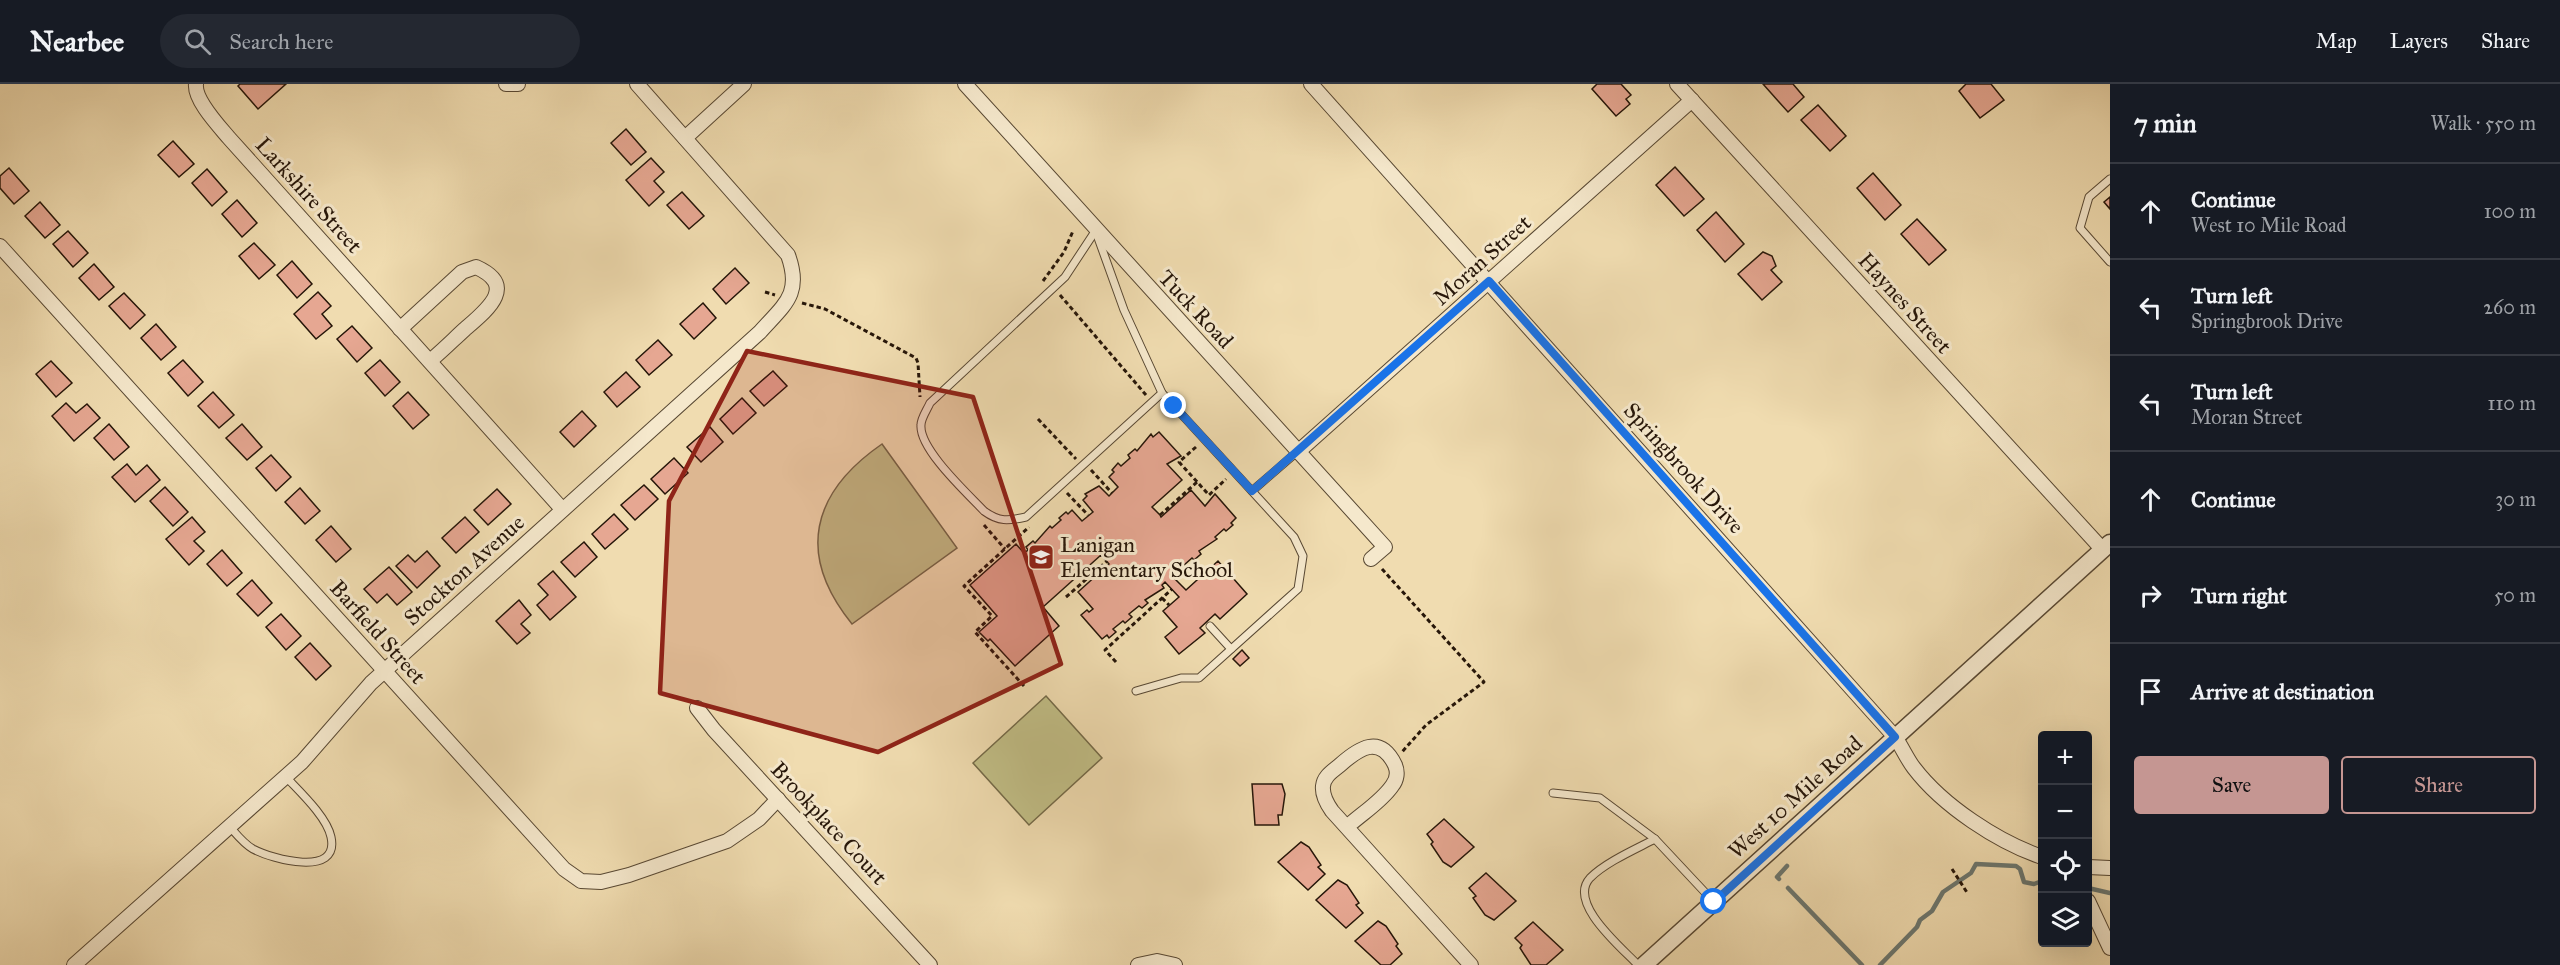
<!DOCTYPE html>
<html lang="en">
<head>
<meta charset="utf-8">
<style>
  :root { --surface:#171b24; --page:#242831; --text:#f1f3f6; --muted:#9ea1a6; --line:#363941; --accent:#c59692 }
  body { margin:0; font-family:"IM FELL Great Primer",serif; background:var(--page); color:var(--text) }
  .controls { position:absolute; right:18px; bottom:18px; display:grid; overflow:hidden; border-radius:6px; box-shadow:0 6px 24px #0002 }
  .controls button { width:54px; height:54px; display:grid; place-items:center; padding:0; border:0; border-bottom:2px solid var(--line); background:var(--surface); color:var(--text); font:30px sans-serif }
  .stop { position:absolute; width:18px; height:18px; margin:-14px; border:4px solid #1a73e8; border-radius:50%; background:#fff }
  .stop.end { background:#1a73e8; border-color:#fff; box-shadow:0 2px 6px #0008 }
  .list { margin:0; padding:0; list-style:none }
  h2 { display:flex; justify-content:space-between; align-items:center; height:78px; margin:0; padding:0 24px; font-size:26px }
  h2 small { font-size:20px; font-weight:400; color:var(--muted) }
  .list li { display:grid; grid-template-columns:39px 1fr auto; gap:18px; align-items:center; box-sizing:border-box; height:96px; padding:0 24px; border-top:2px solid var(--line) }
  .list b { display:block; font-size:22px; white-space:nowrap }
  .list p { margin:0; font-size:20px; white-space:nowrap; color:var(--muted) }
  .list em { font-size:20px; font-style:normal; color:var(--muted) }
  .actions { display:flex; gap:12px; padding:18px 24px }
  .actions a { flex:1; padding:14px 0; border:2px solid var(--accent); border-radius:6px; text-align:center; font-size:21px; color:var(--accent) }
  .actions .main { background:var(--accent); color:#111 }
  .icon { flex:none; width:33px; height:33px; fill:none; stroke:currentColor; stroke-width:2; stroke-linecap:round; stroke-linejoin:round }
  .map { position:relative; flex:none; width:2110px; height:881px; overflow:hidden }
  header { display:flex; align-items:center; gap:36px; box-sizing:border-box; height:84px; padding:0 30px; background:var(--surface); border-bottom:2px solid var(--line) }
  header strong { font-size:28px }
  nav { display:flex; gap:33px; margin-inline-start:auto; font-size:21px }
  .search { width:420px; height:54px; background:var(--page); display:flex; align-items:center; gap:15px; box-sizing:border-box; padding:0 21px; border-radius:33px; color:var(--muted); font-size:22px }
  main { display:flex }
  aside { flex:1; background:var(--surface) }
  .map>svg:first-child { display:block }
</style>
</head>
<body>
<header>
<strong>Nearbee</strong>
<div class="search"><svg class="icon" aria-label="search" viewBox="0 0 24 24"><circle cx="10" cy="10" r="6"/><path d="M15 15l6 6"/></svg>Search here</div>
<nav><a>Map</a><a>Layers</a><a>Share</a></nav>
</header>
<main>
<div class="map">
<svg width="2110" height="881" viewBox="0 0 2110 881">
  <rect width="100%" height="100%" fill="#f0dcb0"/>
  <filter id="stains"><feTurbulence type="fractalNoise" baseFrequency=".00333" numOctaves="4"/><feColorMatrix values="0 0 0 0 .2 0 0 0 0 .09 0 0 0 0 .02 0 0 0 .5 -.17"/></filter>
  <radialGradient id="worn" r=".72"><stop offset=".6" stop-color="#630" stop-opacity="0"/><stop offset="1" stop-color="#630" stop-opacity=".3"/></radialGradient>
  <g fill="#c1be86" stroke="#746a48" stroke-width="1.5">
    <path d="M882,360L957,464L852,540C796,471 811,409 882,360Z"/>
    <path d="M1046,612L1102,674L1029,741L973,679Z"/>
  </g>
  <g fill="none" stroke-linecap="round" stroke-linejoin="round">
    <g stroke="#6d7870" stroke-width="4.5">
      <path d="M1779,795L1777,793L1787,782"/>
      <path d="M1788,804L1862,881"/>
      <path d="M2088,804L2110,809"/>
      <path d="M1880,881L1917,843L1920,836L1932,827L1943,808L1971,789L1976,780L2016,782L2020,785L2024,798L2034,800L2042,797"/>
    </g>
  </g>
  <g fill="#e6a792" stroke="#261609" stroke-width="1.5">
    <path d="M240,0H286L258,25L238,2Z"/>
    <path d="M1597,0H1621L1631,11L1626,15L1630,20L1616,32L1592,5Z"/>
    <path d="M1763,0H1793L1804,13L1788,28Z"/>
    <path d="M1966,0H1991L2004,16L1980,34L1959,7Z"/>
    <path d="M1818,21L1846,52L1830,67L1801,36Z"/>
    <path d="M626,45L646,68L631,81L611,59Z"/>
    <path d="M173,57L194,80L179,93L158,71Z"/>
    <path d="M651,74L664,88L654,97L664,108L649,122L626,96Z"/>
    <path d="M1675,83L1704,115L1684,132L1656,101Z"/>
    <path d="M9,84L29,107L14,120L0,104V92Z"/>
    <path d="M207,85L227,108L212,122L192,99Z"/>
    <path d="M1873,89L1901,121L1885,136L1857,104Z"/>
    <path d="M682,108L704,132L689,145L667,121Z"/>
    <path d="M2110,113V125L2104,118Z"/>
    <path d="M237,116L257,139L242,153L222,130Z"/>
    <path d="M40,118L60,141L45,154L25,132Z"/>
    <path d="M1716,128L1744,160L1725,178L1697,146Z"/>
    <path d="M1917,135L1946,166L1929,181L1901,150Z"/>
    <path d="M68,147L88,169L73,183L53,160Z"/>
    <path d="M254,159L275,181L259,195L239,172Z"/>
    <path d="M1763,168L1772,172L1776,182L1771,186L1782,198L1762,216L1738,190Z"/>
    <path d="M292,177L312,200L297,214L277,191Z"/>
    <path d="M94,180L114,203L99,216L79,194Z"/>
    <path d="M735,184L749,199L726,220L713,205Z"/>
    <path d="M318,208L331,222L322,230L332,242L316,255L294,230Z"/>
    <path d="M124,209L145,231L130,245L109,222Z"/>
    <path d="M703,219L716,234L694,255L680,240Z"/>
    <path d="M156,240L176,263L161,276L141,254Z"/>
    <path d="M352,242L372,264L357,278L337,255Z"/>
    <path d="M658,256L672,271L649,291L636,276Z"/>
    <path d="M183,276L203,298L188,312L168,289Z"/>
    <path d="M380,276L400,298L385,312L365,289Z"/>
    <path d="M51,277L72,299L56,313L36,290Z"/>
    <path d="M773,287L787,302L764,322L750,307Z"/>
    <path d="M626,288L640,303L617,323L604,308Z"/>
    <path d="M213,308L234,331L219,344L198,322Z"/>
    <path d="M408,308L429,331L413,345L393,322Z"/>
    <path d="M742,314L756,329L733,350L720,335Z"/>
    <path d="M66,319L76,329L87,320L100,334L74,357L52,332Z"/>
    <path d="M582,327L596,342L574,363L560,348Z"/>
    <path d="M109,340L129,363L114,376L94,354Z"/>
    <path d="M242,340L262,363L247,376L226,354Z"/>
    <path d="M710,343L723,358L701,378L687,363Z"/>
    <path d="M1159,348L1181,372L1167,380L1182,396L1152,423L1160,431L1161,433L1191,406L1205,422L1215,410L1236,434L1231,439L1233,441L1226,447L1224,445L1215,453L1217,455L1199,467L1201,470L1194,476L1192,474L1183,482L1185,484L1178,491L1176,488L1172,492L1186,506L1218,477L1247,510L1220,535L1215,530L1200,544L1205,549L1179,570L1165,553L1177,543L1163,527L1179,513L1165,498L1162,501L1164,504L1145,516L1148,519L1142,524L1139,522L1129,530L1132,533L1125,539L1123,537L1113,545L1116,548L1109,554L1107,551L1102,555L1081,531L1087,526L1089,528L1093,525L1078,508L1109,480L1101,471L1043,523L1059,542L1015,582L990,555L988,557L979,548L997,532L970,501L1016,460L1024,469L1028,466L1026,463L1033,457L1035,459L1050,442L1052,444L1061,436L1059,434L1066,428L1068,430L1072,426L1082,437L1093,428L1083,416L1087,412L1085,410L1099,402L1109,412L1118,403L1109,393L1114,388L1112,386L1118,379L1121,382L1130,374L1128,371L1135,365L1137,367L1151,350L1153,353Z"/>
    <path d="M271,371L291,393L276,407L256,384Z"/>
    <path d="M674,374L688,389L665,410L651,395Z"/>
    <path d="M127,380L136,391L147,381L160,396L135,418L112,393Z"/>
    <path d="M644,401L658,415L635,436L621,421Z"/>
    <path d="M165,403L188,428L173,442L150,417Z"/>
    <path d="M300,404L320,427L305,440L285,418Z"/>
    <path d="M497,405L511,420L488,441L474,426Z"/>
    <path d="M614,430L628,445L605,465L592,450Z"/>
    <path d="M192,433L205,448L194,457L204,467L189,481L166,455Z"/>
    <path d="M465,433L479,448L456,469L442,454Z"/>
    <path d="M331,442L351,465L336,478L316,456Z"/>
    <path d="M584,458L597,473L575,493L561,478Z"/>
    <path d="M222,466L242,489L227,502L207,480Z"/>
    <path d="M427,467L440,482L417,504L396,482L408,471L415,478Z"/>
    <path d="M389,483L412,508L397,521L387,510L377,519L364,505Z"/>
    <path d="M553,487L576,513L550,536L537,521L548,511L538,500Z"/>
    <path d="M252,496L272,519L258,532L237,510Z"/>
    <path d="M519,516L531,531L521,540L530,549L517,560L496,537Z"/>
    <path d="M281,530L301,552L286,566L266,543Z"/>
    <path d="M310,559L331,582L316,596L295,573Z"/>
    <path d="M1242,566L1249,574L1240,582L1233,575Z"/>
    <path d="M1252,700H1282L1285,710L1282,731H1278L1279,741H1255Z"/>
    <path d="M1444,735L1474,763L1451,783L1443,778L1431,760L1433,758L1427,750Z"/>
    <path d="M1301,758L1309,763L1321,781L1318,783L1325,790L1308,806L1278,778Z"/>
    <path d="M1486,789L1516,817L1494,836L1485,831L1473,814L1476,812L1469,804Z"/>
    <path d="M1338,796L1347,801L1359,819L1356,821L1363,829L1346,844L1316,816Z"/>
    <path d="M1378,837L1386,842L1398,860L1396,862L1402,870L1390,881H1381L1355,857Z"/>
    <path d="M1533,838L1563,866L1546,881H1531L1520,864L1522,861L1515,854Z"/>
  </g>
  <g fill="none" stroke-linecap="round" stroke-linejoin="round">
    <defs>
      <g id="service">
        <path d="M2110,95L2089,113L2080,144L2110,178"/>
        <path d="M1096,146L1065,193L930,319C927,326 921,334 921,341C919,365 967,409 984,427C999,438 1008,437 1026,433L1162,309"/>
        <path d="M1097,151L1124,226L1162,309L1294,453L1303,472L1298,505L1199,594H1181L1136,607"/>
        <path d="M1252,407L1298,367"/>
        <path d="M1210,542L1231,565"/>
        <path d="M1553,709L1600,714L1655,755L1714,818"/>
        <path d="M230,743C237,751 244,760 253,765C272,775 340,794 331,753C327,733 300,708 286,693"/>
        <path d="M1638,881C1622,864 1567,819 1590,794C1606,778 1636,765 1655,755"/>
      </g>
      <g id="minor">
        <path d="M196,0C194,16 219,42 229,54L562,425"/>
        <path d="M506,0H518"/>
        <path d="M965,0L1385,463L1371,475"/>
        <path d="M1311,0L1895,653C1902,663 1907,675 1914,684C1943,722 1998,758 2042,773"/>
        <path d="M1677,0L2103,466"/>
        <path d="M685,54L744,0"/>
        <path d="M0,162L564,785L581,797L601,798L629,791L727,757L759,735L778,715"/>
        <path d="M400,245L462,188L476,183C518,202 487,226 465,245C453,256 442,267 430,277"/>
        <path d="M1299,367L1692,16"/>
        <path d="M697,624L714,646L930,881"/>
        <path d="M1347,743C1361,730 1381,718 1392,702C1397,696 1398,688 1395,681C1380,650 1359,664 1340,681C1333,687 1324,692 1323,702C1322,711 1327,720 1332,727L1471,881"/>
        <path d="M2088,783L2110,784"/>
        <path d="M2088,817L2110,864"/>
        <path d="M74,881L302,678L371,599L760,248C785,220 802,210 788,171L637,0"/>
        <path d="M1138,881L1157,877L1175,881"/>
      </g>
      <path id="tertiary" d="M1644,881L2110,459"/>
    </defs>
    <use href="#service" stroke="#584833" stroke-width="9"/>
    <use href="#minor" stroke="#584833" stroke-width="16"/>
    <use href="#tertiary" stroke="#584833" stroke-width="19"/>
    <g stroke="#261609" stroke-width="3" stroke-dasharray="4.5 3" stroke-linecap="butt">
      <path d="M1043,197L1064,168L1073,147"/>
      <path d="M765,208L775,211"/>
      <path d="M1060,211L1146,311"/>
      <path d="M802,219L825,225L916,274L918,279L920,313"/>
      <path d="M1038,335L1076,375"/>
      <path d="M1196,363L1179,378L1209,411L1226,395"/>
      <path d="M1091,386L1112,409"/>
      <path d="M1067,409L1088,431"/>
      <path d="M1160,431L1197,398"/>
      <path d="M984,441L1005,465"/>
      <path d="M1382,485L1484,598L1426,641L1402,668"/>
      <path d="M1066,513L1107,477"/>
      <path d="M1162,514L1169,521"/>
      <path d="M1116,578L1105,566L1172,505"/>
      <path d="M1024,602L975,548L992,532L964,502L1029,443"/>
      <path d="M1952,785L1968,810"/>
    </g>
    <use href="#service" stroke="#f5e8cc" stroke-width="7"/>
    <use href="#minor" stroke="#f5e8cc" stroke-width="14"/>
    <use href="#tertiary" stroke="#f5e8cc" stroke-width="16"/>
  </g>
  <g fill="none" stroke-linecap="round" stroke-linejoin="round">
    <path stroke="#1a73e8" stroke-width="8" d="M1174,322L1252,407L1489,197L1895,653L1714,818"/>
  </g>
  <path fill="#8f2418" fill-opacity="0.2" stroke="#8f2418" stroke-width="4.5" stroke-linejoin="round" d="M747,267L973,313L1061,580L878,668L660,609L669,417Z"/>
  <defs>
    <symbol id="school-square" viewBox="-11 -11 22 22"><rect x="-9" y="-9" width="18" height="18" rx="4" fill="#8f2418" stroke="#f5e8cc"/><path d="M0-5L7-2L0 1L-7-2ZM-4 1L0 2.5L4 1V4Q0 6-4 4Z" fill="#fff"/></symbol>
  </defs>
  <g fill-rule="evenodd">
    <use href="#school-square" x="1026" y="458" width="30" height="30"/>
  </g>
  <g text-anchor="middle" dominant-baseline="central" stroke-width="6" stroke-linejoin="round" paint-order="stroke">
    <g font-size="22" fill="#261609" stroke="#f5e8cc">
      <text transform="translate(309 111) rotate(48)">Larkshire Street</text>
      <text transform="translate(1482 176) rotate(-42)">Moran Street</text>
      <text transform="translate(1905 219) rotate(48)">Haynes Street</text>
      <text transform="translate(1196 225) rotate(47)">Tuck Road</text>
      <text transform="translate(1684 384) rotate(48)">Springbrook Drive</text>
      <text transform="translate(464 486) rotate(-42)">Stockton Avenue</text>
      <text transform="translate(378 548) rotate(48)">Barfield Street</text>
      <text transform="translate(1795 713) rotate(-42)">West 10 Mile Road</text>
      <text transform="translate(829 739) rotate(47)">Brookplace Court</text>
    </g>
    <g font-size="22" fill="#261609" stroke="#f5e8cc" text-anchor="start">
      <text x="1060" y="460">Lanigan<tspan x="1060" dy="25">Elementary School</tspan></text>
    </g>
  </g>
  <rect width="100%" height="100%" filter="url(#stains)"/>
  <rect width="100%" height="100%" fill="url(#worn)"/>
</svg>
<div class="controls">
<button>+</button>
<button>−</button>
<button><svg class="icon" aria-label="locate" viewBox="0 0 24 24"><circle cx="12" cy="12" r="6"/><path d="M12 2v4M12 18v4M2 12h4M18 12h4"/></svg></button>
<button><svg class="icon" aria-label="layers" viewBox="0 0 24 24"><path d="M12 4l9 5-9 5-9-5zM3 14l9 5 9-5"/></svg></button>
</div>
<div class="stop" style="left:1714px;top:818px"></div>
<div class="stop end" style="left:1174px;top:322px"></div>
</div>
<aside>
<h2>7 min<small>Walk · 550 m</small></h2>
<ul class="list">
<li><svg class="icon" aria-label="ahead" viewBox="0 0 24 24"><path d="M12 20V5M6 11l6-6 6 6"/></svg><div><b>Continue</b><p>West 10 Mile Road</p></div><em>100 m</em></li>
<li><svg class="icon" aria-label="left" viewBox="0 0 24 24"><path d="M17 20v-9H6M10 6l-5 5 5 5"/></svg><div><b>Turn left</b><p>Springbrook Drive</p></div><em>260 m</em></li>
<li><svg class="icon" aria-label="left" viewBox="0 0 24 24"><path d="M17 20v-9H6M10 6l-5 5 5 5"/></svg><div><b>Turn left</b><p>Moran Street</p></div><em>110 m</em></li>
<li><svg class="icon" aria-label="ahead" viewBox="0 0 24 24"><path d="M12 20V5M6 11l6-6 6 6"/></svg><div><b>Continue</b></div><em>30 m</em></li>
<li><svg class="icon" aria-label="right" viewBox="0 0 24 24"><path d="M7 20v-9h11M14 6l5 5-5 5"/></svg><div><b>Turn right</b></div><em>50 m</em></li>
<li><svg class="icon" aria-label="arrive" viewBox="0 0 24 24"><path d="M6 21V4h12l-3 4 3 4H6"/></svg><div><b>Arrive at destination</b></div></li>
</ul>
<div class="actions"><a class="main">Save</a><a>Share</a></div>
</aside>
</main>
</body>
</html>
